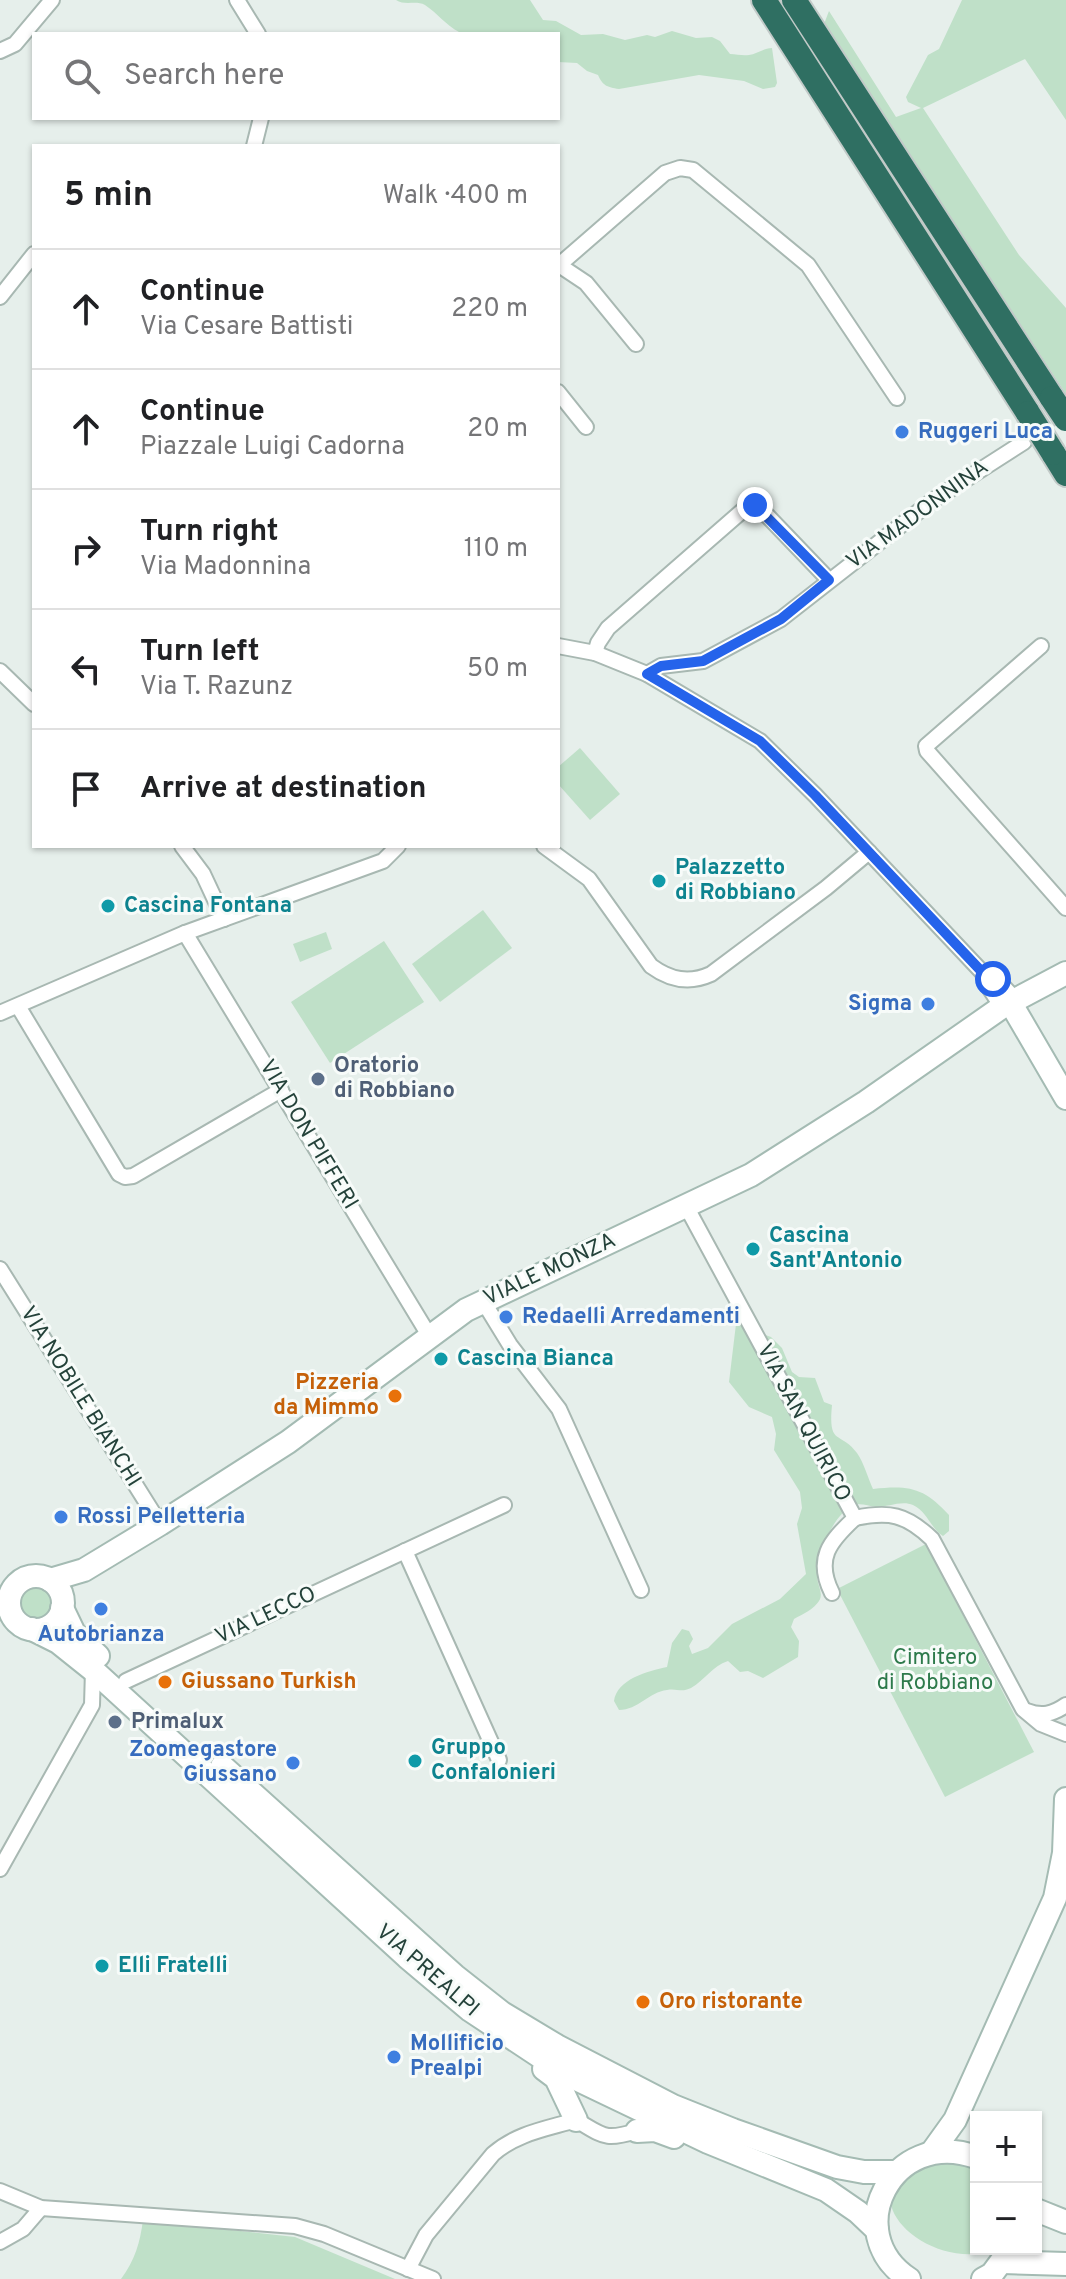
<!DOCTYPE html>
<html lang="en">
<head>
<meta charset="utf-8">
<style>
  :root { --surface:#fff; --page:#f2f2f2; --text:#202124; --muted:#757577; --line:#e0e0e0 }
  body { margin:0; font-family:Overpass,sans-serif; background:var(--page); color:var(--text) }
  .controls { position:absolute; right:24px; bottom:24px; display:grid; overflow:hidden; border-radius:0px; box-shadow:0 2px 6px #0004 }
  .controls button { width:72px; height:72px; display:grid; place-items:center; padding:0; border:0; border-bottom:2px solid var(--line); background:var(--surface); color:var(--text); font:40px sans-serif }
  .stop { position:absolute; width:24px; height:24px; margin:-18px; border:6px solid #2563eb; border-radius:50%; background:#fff }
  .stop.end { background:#2563eb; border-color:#fff; box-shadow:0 2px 8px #0008 }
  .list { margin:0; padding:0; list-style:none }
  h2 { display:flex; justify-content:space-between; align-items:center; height:104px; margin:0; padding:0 32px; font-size:34px }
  h2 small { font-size:26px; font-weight:400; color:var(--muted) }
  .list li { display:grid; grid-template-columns:52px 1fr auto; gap:24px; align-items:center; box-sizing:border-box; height:120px; padding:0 32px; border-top:2px solid var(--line) }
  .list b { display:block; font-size:30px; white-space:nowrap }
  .list p { margin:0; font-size:26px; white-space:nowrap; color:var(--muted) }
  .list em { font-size:26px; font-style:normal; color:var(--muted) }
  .icon { flex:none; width:44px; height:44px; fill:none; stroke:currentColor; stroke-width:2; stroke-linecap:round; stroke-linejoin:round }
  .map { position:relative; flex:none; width:1066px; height:2279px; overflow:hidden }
  .search { position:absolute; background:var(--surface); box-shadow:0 2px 6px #0004; left:32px; top:32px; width:528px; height:88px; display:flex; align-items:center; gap:20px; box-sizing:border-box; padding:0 28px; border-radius:0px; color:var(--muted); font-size:30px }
  .panel { position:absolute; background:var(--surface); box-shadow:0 2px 6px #0004; left:32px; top:144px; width:528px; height:704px; border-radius:0px }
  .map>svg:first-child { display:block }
</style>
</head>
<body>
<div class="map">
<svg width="1066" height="2279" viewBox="0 0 1066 2279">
  <rect width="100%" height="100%" fill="#e6efeb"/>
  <g fill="#bfe0c8">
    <path d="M396,0H530L543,20L556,21L581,35L603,34L625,40L647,35L655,37L672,31L696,38L712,37L720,41L730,54C737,54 742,56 749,55C757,54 764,48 772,48L777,83L775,87L763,89L744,81L699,75L619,89C607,87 603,86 598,75L587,71L577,63L558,62V34C539,34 473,39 459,32C446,25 437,13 425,5C416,0 405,6 396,0Z"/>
    <path d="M962,0H1066V120L1025,59L923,108L1019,255L1066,308V394L824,24L829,11L896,117L921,108L908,102L906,97L928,55L939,49Z"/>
    <path d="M580,748L620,794L590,820L558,784V767Z"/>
    <path d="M483,910L512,948L440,1002L412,964Z"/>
    <path d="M326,932L332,949L300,962L293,944Z"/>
    <path d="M384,941L424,1002L330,1063L291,1002Z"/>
    <path d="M737,1309L755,1331L771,1337L782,1348L792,1372L799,1377L815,1378L824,1402L832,1405C828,1447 840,1430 857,1453C864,1463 868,1478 873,1489C910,1485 924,1488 949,1515V1531L943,1536C930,1528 928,1512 913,1505C902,1500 888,1507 876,1507C867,1506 860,1502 852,1506C832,1516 817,1556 817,1576C817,1585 824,1593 819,1601C814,1609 803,1614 794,1619L791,1627L799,1641L798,1657L763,1678L748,1671L740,1672L728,1661C712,1666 705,1680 691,1688C681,1693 677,1688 667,1690C649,1692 638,1710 619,1710L614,1701C617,1679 648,1671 667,1667L672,1643L682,1629L689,1631L693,1639L689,1646L692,1654L708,1648L732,1624L780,1599L806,1574L797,1524L802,1508L800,1492L774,1450L776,1434L772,1417L749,1407L729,1382L736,1324L734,1317Z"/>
    <path d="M926,1544L1034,1752L945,1797L837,1589Z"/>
    <circle cx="36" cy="1603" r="21"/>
    <path d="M955,2162L976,2170V2249H999C916,2279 826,2168 955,2162Z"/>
    <path d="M143,2220L295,2237L395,2279H121C135,2260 140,2243 143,2220Z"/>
  </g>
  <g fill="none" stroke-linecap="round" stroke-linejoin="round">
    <defs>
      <g id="street">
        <path d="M237,0L258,34"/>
        <path d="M0,51L15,44L52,0"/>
        <path d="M254,146L261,118"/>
        <path d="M559,265L586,283L636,344"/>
        <path d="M558,266L665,173L680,168L693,170L808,265L897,398"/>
        <path d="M0,297L34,254"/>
        <path d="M558,392L586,427"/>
        <path d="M558,646L595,653L647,674L760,741L815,795L983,973L1003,986L1015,999"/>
        <path d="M1041,646L926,746L927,751L1066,908"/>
        <path d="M595,653L598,643L608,628L749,505L759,507L829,580"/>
        <path d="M0,671L34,704"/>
        <path d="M647,674L661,666L703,661L781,619L932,501L1024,442"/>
        <path d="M182,846L203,874L224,919"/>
        <path d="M544,846L589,879L651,966C670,980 689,984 711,974L826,888L869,852"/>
        <path d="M185,933L430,1337"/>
        <path d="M983,973L986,983L1002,1007"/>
        <path d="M18,1006L119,1174L125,1177L133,1176L281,1090"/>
        <path d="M0,1013L185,933L383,861L398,846"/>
        <path d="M686,1206L855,1518"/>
        <path d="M0,1269L160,1524"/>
        <path d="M483,1301L510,1345L559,1409L641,1590"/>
        <path d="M855,1518C889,1511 906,1514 932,1539L1023,1709L1041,1724L1066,1734"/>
        <path d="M405,1551L499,1760"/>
        <path d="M832,1593C815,1559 829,1542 855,1518"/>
        <path d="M126,1681L504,1505"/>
        <path d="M1027,1711C1042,1717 1053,1714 1066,1705"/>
        <path d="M0,1869L92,1705L93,1670"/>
        <path d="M0,2191L41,2208L295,2226L324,2234L433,2279"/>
        <path d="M0,2242L23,2229L41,2208"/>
        <path d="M408,2269L426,2235L493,2154C517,2133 546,2129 576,2120C604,2136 604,2141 637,2131"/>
      </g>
      <g id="secondary">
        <path d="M1010,1002L1066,1098"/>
        <circle cx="36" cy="1603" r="27"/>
        <path d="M50,1580L84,1570L160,1524L288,1442L466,1310L751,1175L866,1102L1002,1007L1066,973"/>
        <path d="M62,1608L74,1633L98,1656"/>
        <path d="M32,1629L58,1642L93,1670L407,1957L470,2010L568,2075L708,2142L826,2190L858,2212L877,2230"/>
        <path d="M222,1766L455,1976L502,2013L557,2046L673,2106L733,2130L837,2167L864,2172H896"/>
        <path d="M544,2069L556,2078L576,2120"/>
        <path d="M637,2131L655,2130L674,2137"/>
        <path d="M932,2152L955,2120L1055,1898L1064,1853L1066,1799"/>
        <path d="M1036,2210L1066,2222"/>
        <path d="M1003,2262L1066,2264"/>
        <path d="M909,2279C839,2233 892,2127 976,2157"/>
        <path d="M983,2279L992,2274L1009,2251"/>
      </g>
      <g id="highway">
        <path d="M764,0L1028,413"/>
        <path d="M794,0L1052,398"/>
        <path d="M1053,453L1066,474"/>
      </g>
    </defs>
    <use href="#street" stroke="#a8b8b2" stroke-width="18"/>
    <use href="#secondary" stroke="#a4bbb3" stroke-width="26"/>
    <use href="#highway" stroke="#c2cac8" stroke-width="28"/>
    <use href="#street" stroke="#fff" stroke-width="14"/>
    <use href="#secondary" stroke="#fff" stroke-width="22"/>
    <use href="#highway" stroke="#2f6f62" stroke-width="24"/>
    <defs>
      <g id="highway-bridge">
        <path d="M1052,398L1066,419"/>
        <path d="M1028,413L1053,453"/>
      </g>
    </defs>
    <use href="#highway-bridge" stroke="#c2cac8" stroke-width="28" stroke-linecap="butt"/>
    <use href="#highway-bridge" stroke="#2f6f62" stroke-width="24"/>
  </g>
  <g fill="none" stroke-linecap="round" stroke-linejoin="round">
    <path stroke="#2563eb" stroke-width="10" d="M755,505L829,580L781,619L703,661L661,666L647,674L760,741L815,795L983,973L993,979"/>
  </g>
  <g fill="#3f7fe0" stroke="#f7fbf9" stroke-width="3">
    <circle cx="902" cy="432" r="8"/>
    <circle cx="928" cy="1004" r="8"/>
    <circle cx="506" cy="1317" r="8"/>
    <circle cx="61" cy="1517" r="8"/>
    <circle cx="101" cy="1609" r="8"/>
    <circle cx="293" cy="1763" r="8"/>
    <circle cx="394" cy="2057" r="8"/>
  </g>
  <g fill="#0f9aa8" stroke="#f7fbf9" stroke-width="3">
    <circle cx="659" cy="881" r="8"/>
    <circle cx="108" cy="906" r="8"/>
    <circle cx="753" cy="1249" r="8"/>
    <circle cx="441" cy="1359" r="8"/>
    <circle cx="415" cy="1761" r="8"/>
    <circle cx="102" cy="1966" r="8"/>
  </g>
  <g fill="#5c6f8a" stroke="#f7fbf9" stroke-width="3">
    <circle cx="318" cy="1079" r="8"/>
    <circle cx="115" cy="1722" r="8"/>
  </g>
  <g fill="#e8710a" stroke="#f7fbf9" stroke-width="3">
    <circle cx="395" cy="1396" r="8"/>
    <circle cx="165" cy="1682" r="8"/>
    <circle cx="643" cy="2002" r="8"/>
  </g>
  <g text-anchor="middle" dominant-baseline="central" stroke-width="6" stroke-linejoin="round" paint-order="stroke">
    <g font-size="22" font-weight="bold" fill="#366cbe" stroke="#f7fbf9" text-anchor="start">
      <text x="918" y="432">Ruggeri Luca</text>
      <text x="912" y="1004" text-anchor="end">Sigma</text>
      <text x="522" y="1317">Redaelli Arredamenti</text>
      <text x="77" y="1517">Rossi Pelletteria</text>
      <text x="101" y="1635" text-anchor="middle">Autobrianza</text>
      <text x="277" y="1750" text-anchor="end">Zoomegastore<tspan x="277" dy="25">Giussano</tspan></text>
      <text x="410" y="2044">Mollificio<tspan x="410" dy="25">Prealpi</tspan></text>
    </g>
    <g font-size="22" fill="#24423a" stroke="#f7fbf9">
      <text transform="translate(918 515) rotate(-36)">VIA MADONNINA</text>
      <text transform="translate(308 1135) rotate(59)">VIA DON PIFFERI</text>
      <text transform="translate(550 1270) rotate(-25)">VIALE MONZA</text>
      <text transform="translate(80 1397) rotate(58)">VIA NOBILE BIANCHI</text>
      <text transform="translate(803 1423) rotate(62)">VIA SAN QUIRICO</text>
      <text transform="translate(266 1616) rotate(-25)">VIA LECCO</text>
      <text transform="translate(427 1971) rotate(41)">VIA PREALPI</text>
    </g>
    <g font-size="22" font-weight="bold" fill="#0d838f" stroke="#f7fbf9" text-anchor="start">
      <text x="675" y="868">Palazzetto<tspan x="675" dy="25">di Robbiano</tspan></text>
      <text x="124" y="906">Cascina Fontana</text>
      <text x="769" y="1236">Cascina<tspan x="769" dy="25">Sant'Antonio</tspan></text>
      <text x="457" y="1359">Cascina Bianca</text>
      <text x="431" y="1748">Gruppo<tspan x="431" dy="25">Confalonieri</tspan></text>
      <text x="118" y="1966">Elli Fratelli</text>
    </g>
    <g font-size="22" font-weight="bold" fill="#4e5e75" stroke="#f7fbf9" text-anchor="start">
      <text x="334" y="1066">Oratorio<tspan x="334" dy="25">di Robbiano</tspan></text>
      <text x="131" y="1722">Primalux</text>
    </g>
    <g font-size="22" font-weight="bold" fill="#c56008" stroke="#f7fbf9" text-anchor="start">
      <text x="379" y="1383" text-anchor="end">Pizzeria<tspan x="379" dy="25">da Mimmo</tspan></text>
      <text x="181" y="1682">Giussano Turkish</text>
      <text x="659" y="2002">Oro ristorante</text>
    </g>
    <g font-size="22" fill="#2d7a4b" stroke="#f7fbf9">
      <text x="935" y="1658">Cimitero<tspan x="935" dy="25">di Robbiano</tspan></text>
    </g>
  </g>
</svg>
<div class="controls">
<button>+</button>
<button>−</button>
</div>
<div class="stop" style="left:993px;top:979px"></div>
<div class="stop end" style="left:755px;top:505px"></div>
<div class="search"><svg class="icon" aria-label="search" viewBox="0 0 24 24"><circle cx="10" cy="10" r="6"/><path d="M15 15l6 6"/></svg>Search here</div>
<section class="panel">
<h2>5 min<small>Walk · 400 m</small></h2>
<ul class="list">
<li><svg class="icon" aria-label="ahead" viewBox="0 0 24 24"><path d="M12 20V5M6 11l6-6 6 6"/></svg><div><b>Continue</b><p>Via Cesare Battisti</p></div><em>220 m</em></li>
<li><svg class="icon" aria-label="ahead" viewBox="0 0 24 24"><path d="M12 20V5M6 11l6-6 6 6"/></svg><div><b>Continue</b><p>Piazzale Luigi Cadorna</p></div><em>20 m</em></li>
<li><svg class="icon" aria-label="right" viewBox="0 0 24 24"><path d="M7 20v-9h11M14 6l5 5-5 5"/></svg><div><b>Turn right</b><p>Via Madonnina</p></div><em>110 m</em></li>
<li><svg class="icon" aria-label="left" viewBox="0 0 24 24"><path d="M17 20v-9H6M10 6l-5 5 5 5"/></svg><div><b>Turn left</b><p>Via T. Razunz</p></div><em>50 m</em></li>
<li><svg class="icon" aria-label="arrive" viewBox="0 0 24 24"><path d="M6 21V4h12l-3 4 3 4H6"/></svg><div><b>Arrive at destination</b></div></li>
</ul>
</section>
</div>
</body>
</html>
